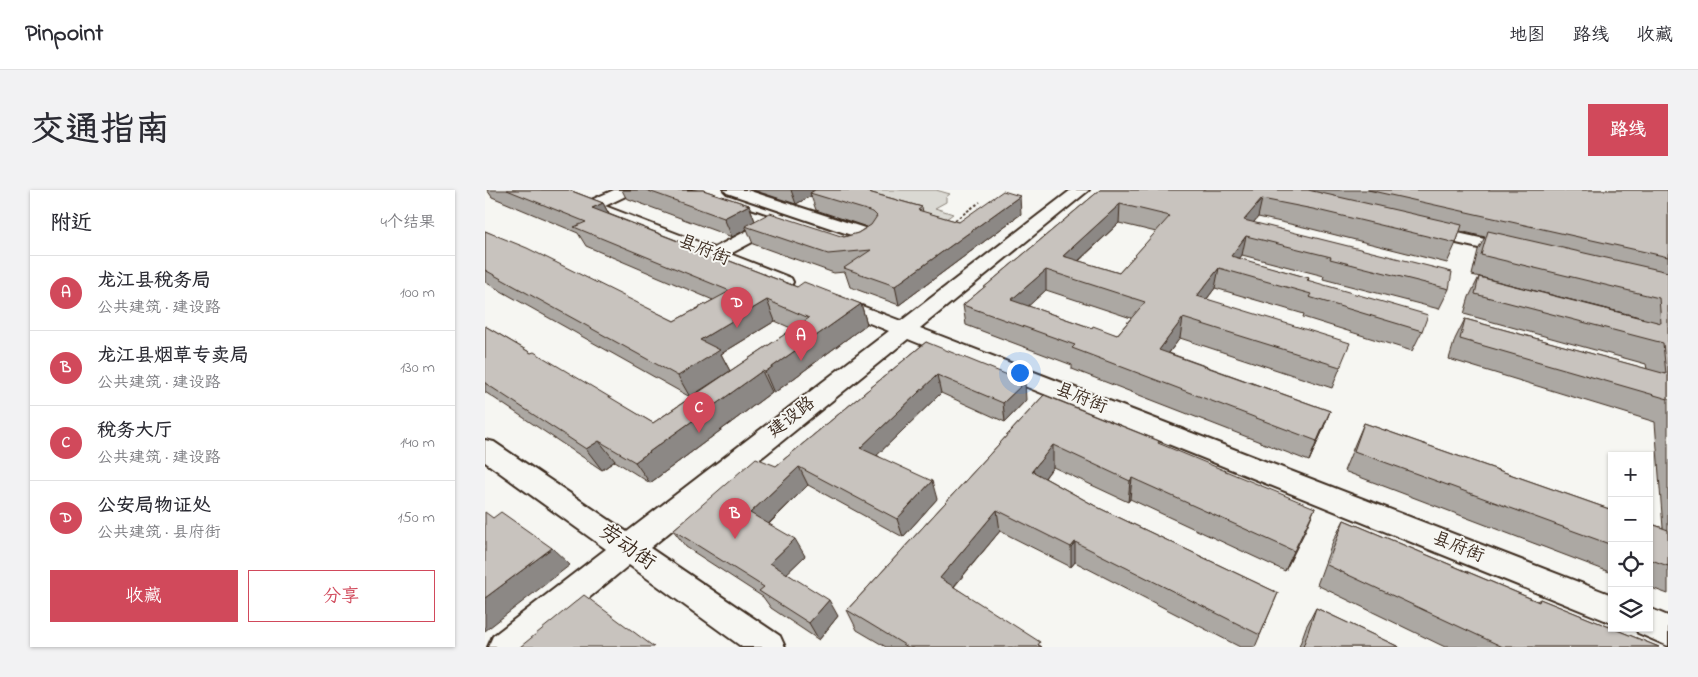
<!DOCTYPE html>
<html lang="zh">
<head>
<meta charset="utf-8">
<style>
  :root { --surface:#fff; --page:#f2f2f3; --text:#2b2b33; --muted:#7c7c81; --line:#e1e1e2; --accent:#d1495b }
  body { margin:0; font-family:"Indie Flower","LXGW WenKai TC",sans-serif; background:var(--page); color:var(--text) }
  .controls { position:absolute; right:15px; bottom:15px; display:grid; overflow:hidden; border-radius:0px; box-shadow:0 1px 4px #0004 }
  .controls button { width:45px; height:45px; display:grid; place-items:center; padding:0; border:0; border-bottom:1px solid var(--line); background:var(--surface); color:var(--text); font:25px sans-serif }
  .you { position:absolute; left:534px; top:182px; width:18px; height:18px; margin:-12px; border:4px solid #fff; border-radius:50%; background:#1a73e8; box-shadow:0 0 0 8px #1a73e833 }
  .badge { display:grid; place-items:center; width:32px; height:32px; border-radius:50%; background:var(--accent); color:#fff; font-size:16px; font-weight:700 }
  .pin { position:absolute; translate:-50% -41px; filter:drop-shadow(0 1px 2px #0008) }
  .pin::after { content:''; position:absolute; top:26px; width:18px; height:15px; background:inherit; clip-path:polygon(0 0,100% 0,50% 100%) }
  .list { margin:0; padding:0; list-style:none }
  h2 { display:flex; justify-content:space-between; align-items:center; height:65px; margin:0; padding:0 20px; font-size:21px }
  h2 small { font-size:16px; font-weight:400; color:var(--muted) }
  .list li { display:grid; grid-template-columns:32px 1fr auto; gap:15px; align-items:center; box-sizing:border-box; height:75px; padding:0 20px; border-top:1px solid var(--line) }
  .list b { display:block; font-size:19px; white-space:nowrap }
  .list p { margin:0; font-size:16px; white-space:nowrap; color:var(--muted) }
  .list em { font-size:16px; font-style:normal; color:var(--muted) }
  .actions { display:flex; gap:10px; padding:15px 20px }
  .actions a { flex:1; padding:11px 0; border:1px solid var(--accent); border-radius:0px; text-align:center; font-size:18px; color:var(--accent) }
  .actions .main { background:var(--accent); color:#fff }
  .icon { flex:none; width:28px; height:28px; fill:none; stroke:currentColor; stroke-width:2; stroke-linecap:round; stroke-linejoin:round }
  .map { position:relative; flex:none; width:1183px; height:457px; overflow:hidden; border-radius:0px }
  header { display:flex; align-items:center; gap:30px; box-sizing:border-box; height:70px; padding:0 25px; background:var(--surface); border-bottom:1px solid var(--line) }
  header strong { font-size:24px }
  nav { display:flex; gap:28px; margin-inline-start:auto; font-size:18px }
  .intro { display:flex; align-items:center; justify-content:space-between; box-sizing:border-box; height:120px; padding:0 30px }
  h1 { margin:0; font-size:35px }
  .button { padding:12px 22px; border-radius:0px; background:var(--accent); color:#fff; font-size:18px; font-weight:700 }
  main { display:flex; gap:30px; padding:0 30px }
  aside { flex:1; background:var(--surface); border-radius:0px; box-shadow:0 1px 4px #0004 }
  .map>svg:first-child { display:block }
</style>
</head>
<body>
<header>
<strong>Pinpoint</strong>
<nav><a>地图</a><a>路线</a><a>收藏</a></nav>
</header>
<div class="intro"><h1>交通指南</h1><a class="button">路线</a></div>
<main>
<aside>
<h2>附近<small>4个结果</small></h2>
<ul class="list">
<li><span class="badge">A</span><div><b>龙江县税务局</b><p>公共建筑 · 建设路</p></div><em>100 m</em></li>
<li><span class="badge">B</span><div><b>龙江县烟草专卖局</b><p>公共建筑 · 建设路</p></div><em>130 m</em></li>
<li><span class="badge">C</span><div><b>税务大厅</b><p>公共建筑 · 建设路</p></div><em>140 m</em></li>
<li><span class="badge">D</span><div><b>公安局物证处</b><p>公共建筑 · 县府街</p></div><em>150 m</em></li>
</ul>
<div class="actions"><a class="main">收藏</a><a>分享</a></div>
</aside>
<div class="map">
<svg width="1183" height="457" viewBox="0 0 1183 457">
  <rect width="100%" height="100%" fill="#f6f6f2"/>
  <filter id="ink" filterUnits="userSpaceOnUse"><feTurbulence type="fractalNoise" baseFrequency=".02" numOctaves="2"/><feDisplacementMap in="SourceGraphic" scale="10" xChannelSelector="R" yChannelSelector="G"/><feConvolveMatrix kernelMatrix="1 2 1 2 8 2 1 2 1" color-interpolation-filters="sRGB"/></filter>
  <g filter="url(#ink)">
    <path fill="#dad9d3" stroke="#8a8278" d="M389,0H451L465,4L461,7V12L450,18L468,24L451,36L382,3Z"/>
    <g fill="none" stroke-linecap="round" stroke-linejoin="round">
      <defs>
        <g id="minor">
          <path d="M58,0H80L106,10L129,0H150L147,3L120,16L229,58L275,34L187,3L184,0H207L289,28L298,29C302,34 309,33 313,39L311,43L305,44L290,40L245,64L306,88L308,92L306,96L299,98L292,96L61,3Z"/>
          <path d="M239,0H262L392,42L394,46C388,55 375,62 364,60L361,56L372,47L242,3Z"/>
          <path d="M586,0H604L435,138L1127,405V433L423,149L165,358L295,446L300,457H257L144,375L44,457H3L8,446L121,359L0,272V250L9,252L142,342L404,141L342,116L339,112L342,108L349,106L356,108L416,131Z"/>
          <path d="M942,36L1035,57L1038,61L1035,65L1029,66L936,45L934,41L936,37Z"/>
          <path d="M1164,418L1183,426V456L1153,443L1151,438H1164Z"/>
        </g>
      </defs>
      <use href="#minor" stroke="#3b2a1e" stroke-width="4"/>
      <path stroke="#3b2a1e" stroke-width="2" stroke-dasharray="2.5 2.5" stroke-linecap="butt" d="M466,33L495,12"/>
      <use href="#minor" fill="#f6f6f2" fill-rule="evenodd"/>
    </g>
    <g fill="#aca8a3" stroke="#3b2a1e" fill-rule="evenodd">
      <path d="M2,0H84L118,13L124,24L312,97L376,114L382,134L289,203L287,202L165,293L130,271L117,280L0,202V136L46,163L168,233L243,182L205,207L0,92V41L189,131L228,110L101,56L93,43L7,7ZM290,131L308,139L245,181L236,164Z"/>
      <path d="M137,0H218L264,15L270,31L359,47L373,43L382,37L331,20L326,6L311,14L268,0H376L437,17L438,22L474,32L536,24L414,115L365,97L360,82L349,83L268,54L262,39L247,47L141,8Z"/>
      <path d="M615,0H1183V404L1164,397V333L1178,338L1170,232L964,169L970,149L980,129L1162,179L1161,174L979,124L984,107L994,87L1158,128L987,85L993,60L1000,47L975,41L971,53L962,73L823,38L773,27L768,33L964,99L954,119L838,89L839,86L757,65L754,69L824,88L823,91L937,141L927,161L818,127L819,124L730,98L722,109L857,173L847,198L695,148L684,163L845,221L837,242L824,271L587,179V175L481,135L478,115ZM634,33L671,42L634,83L594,71ZM561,100L646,128L632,145L607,138L543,116Z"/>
      <path d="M441,152L541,210L520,232L456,203L392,265L452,309L418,347L323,295L284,334L320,366L302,383L353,426L334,450L286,418L278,407L201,357L188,340L291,276Z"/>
      <path d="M559,205L674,254L821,339L800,381L645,309L643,312L568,277L560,288L614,318L793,403L770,457H755L590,372L586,377L515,341L469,397L557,457H401L372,440L362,420Z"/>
      <path d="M879,233L1127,320V383L859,281L870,254Z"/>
      <path d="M859,330L1052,411L1055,409L1174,457H960L832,395L848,351Z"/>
      <path d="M831,418L914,457H814L821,437Z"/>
    </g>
    <g fill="#8c8885" stroke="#3b2a1e">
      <path d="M306,0H332L325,3L326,6L311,14Z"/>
      <path d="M535,6L536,24L414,115L410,96Z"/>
      <path d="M777,9L773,27L755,49L759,30Z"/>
      <path d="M118,13L128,32L107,18Z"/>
      <path d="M635,14L634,33L578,85V66Z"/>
      <path d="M264,15L271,34L260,36L262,39L247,47L239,28Z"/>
      <path d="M761,46L757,65L745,81L746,66Z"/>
      <path d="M734,78L730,98L709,126L712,106Z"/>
      <path d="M561,80V100L528,130L526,110Z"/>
      <path d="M282,110L290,131L236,164L245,181L205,207L193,186L215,150Z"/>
      <path d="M376,114L382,134L289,203L280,182Z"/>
      <path d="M698,128L695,148L671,180L674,160Z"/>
      <path d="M277,181L287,202L165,293L150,272Z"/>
      <path d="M452,185L456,203L381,276L375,258Z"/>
      <path d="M540,192L541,210L520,232L518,213Z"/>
      <path d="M845,221L837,242L824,271L832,251Z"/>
      <path d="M114,251L130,271L117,280L101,259Z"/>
      <path d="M568,255V277L549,302L547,281Z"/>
      <path d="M314,277L323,295L276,341L265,323Z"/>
      <path d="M647,288L645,309L643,312L645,291Z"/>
      <path d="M447,291L452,309L418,347L412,329Z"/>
      <path d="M830,318L821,339L800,381L809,361Z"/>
      <path d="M512,320L515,341L460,407L455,388Z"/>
      <path d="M310,349L320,366L295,390L285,373Z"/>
      <path d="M590,352V372L586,377V357Z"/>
      <path d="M67,358L85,375L0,441V408Z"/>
      <path d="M344,410L353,426L334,450L324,433Z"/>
    </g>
    <g fill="#c8c3be" stroke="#3b2a1e" fill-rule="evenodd">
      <path d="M22,0H84L118,13L107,18L312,97L319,92L376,114L280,182L277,181L150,272L114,251L101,259L0,193V136L46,163L49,162L168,233L324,128L282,110L215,150L235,160L193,186L0,80V41L42,58L189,131L245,101L89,37L101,32Z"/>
      <path d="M161,0H218L264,15L239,28Z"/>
      <path d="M330,0H376L437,17L433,20L474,32L518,1L535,6L410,96L359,78L386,60L343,64L260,36L285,23L359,47L373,43L386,35L392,26L388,22L325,3Z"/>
      <path d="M615,0H823L977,35L971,53L828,19L777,9L759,30L967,82L964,99L845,69L846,67L761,46L746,66L824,88L822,90L943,125L937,141L824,107L826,104L734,78L712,106L865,153L855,177L698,128L674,160L845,221L832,251L587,158L590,155L478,115ZM635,14L685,26L634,83L578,66ZM561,80L660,112L632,145L608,136L607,138L526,110Z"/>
      <path d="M883,0H1183V67Z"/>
      <path d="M1003,41L1183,82V209L975,149L980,129L1181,184L1178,153L990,104L994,87L1176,133L1174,108L996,65Z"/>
      <path d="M441,152L540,192L518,213L452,185L375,258L447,291L412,329L314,277L265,323L310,349L285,373L344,410L324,433L274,401L279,397L188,340L271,268L291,276Z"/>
      <path d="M559,205L674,251L673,253L830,318L809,361L647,288L645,291L568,255L547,281L614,318L793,403L775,445L590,352L586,357L512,320L455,388L555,452L553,455L557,457H423L362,420Z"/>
      <path d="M879,233L1127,320V355L869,261Z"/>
      <path d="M0,322L8,328L16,322L67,358L0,408Z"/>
      <path d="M859,330L1054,412L1055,409L1174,457H1018L842,375Z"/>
      <path d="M1164,333L1183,340V376L1164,369Z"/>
      <path d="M99,405L169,457H35Z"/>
      <path d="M831,418L914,457H818Z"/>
    </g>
  </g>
  <g text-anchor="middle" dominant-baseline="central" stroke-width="4" stroke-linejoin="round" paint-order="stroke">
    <g font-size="18" fill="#3b2a1e" stroke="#f6f6f2">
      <text transform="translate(219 61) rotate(22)">县府街</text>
      <text transform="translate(596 209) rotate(22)">县府街</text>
      <text transform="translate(307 228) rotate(-38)">建设路</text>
      <text transform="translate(973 358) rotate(22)">县府街</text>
    </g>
    <g font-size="21" fill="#3b2a1e" stroke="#f6f6f2">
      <text transform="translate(142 358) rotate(35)">劳动街</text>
    </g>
  </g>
</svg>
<div class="controls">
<button>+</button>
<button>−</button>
<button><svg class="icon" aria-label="locate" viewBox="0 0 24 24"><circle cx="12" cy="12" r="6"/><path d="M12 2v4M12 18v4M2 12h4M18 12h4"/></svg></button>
<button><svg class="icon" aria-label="layers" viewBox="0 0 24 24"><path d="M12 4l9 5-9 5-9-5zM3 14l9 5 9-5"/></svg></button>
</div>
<div class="you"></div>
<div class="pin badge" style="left:316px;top:171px">A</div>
<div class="pin badge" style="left:250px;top:349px">B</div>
<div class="pin badge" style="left:214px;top:243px">C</div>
<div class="pin badge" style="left:252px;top:138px">D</div>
</div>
</main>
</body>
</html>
